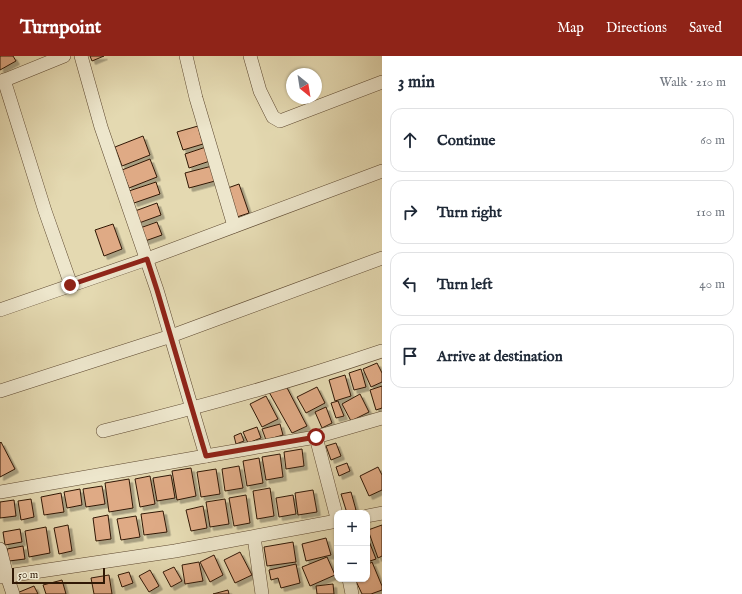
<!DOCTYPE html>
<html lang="en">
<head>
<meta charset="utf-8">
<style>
  :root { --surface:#fff; --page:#f2f2f3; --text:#1f2937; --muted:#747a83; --line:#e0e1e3; --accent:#8f2418 }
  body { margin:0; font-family:"IM FELL English",serif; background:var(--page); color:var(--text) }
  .controls { position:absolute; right:12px; bottom:12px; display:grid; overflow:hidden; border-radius:8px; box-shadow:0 1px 3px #0004 }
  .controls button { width:36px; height:36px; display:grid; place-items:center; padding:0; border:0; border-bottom:1px solid var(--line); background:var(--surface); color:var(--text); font:20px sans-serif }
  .compass { position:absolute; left:286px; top:12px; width:36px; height:36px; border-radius:50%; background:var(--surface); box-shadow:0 1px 3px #0004; rotate:150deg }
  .scale { position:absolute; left:12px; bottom:10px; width:93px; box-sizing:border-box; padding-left:4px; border:2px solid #301805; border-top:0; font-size:11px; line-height:14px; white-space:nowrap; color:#301805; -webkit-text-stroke:3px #ede6cc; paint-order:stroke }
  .stop { position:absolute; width:12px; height:12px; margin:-9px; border:3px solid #8f2418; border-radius:50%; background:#fff }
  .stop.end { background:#8f2418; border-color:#fff; box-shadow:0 1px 4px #0008 }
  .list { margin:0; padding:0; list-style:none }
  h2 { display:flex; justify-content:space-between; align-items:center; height:52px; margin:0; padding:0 16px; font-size:17px }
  h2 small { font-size:13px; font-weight:400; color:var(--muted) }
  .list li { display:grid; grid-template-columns:26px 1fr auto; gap:12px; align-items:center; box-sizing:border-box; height:64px; margin:0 8px 8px; padding:0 8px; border:1px solid var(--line); border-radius:12px }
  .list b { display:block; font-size:15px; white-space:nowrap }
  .list em { font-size:13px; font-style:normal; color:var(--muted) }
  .icon { flex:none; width:22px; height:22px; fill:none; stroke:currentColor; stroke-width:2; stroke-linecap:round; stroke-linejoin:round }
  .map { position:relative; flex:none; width:382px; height:538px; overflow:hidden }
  header { display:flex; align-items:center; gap:24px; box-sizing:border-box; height:56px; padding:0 20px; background:var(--accent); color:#fff }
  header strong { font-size:19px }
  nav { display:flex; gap:22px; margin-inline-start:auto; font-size:14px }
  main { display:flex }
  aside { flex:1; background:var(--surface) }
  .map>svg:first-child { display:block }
</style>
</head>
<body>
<header>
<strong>Turnpoint</strong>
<nav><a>Map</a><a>Directions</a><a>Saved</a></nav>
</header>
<main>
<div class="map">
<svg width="382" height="538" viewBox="0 0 382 538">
  <defs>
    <filter id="shadow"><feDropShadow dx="3.5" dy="3.5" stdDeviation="0" flood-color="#0004"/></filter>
  </defs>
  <rect width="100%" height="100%" fill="#e4d9b1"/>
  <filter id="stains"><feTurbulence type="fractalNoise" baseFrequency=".005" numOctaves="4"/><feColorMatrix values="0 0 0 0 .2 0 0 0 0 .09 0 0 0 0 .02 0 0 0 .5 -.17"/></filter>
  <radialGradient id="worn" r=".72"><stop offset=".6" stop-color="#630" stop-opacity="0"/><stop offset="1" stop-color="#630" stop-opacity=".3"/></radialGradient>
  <g fill="#dfaa85" stroke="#301805" filter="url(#shadow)">
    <path d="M0,0H13L16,5L0,14Z"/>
    <path d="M90,0H104L92,5Z"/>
    <path d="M198,70L203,88L183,94L177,76Z"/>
    <path d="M143,80L150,99L122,110L115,91Z"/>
    <path d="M206,91L210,105L189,112L185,98Z"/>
    <path d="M150,103L157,121L129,132L122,114Z"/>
    <path d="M212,110L215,125L189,132L185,117Z"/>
    <path d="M156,126L160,138L134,147L129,135Z"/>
    <path d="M239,128L249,157L234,162L225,133Z"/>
    <path d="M157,147L161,159L139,167L135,155Z"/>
    <path d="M157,166L162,179L145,185L140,172Z"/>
    <path d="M113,168L122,193L104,200L95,174Z"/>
    <path d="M377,307L382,317V326L371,331L363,313Z"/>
    <path d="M361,313L366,331L354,334L349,317Z"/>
    <path d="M345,319L351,340L335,345L329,324Z"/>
    <path d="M285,328L307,370L292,377L269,336Z"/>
    <path d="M382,330V352L376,354L370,334Z"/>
    <path d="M317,331L325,347L306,357L297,341Z"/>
    <path d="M360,338L369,356L351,365L342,348Z"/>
    <path d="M266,340L278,363L262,371L250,348Z"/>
    <path d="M338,345L344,360L336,362L331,347Z"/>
    <path d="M326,351L332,367L322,372L315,356Z"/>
    <path d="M280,368L283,379L266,384L262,373Z"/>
    <path d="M257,371L261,382L248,387L243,376Z"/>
    <path d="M241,377L244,385L236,388L234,380Z"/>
    <path d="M1,386L15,413L0,421V387Z"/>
    <path d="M336,387L341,400L331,404L326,390Z"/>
    <path d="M302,393L304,410L286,413L284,396Z"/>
    <path d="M280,398L283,421L266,424L262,401Z"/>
    <path d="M259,402L263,427L247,430L243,405Z"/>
    <path d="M347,407L350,415L339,420L336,411Z"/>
    <path d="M239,410L243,432L225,435L222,413Z"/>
    <path d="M378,411L382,419V434L369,440L360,420Z"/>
    <path d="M191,412L196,440L177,444L172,415Z"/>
    <path d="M216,413L220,438L201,441L197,416Z"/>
    <path d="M171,419L175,442L157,445L153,422Z"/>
    <path d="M150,420L155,448L140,451L135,423Z"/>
    <path d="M129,423L133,452L109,456L105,427Z"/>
    <path d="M102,430L105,448L86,451L83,433Z"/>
    <path d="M270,432L274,460L257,463L253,435Z"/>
    <path d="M80,433L82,449L67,452L64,436Z"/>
    <path d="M313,434L317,456L298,459L295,437Z"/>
    <path d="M351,436L356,454L347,457L341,438Z"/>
    <path d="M61,437L64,456L44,459L41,441Z"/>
    <path d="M246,439L250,467L234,470L229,442Z"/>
    <path d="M293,439L296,458L279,461L276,442Z"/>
    <path d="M31,443L34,461L21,464L18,445Z"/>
    <path d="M225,443L229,468L210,471L206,446Z"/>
    <path d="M14,444L16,460L0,462V446Z"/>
    <path d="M203,450L207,472L191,475L186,454Z"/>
    <path d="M163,455L167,476L144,479L141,458Z"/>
    <path d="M108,459L111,483L96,485L93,462Z"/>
    <path d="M136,460L140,481L121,484L117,463Z"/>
    <path d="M68,469L72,495L59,498L54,472Z"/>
    <path d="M382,469V500L378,502L368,474Z"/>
    <path d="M46,471L50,497L29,501L25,475Z"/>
    <path d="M20,473L22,486L5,489L3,476Z"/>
    <path d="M367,480L376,503L367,506Z"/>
    <path d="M326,482L331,499L306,505L302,488Z"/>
    <path d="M293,486L296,506L267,510L264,491Z"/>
    <path d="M23,490L25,503L9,505L7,493Z"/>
    <path d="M240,496L252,519L235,527L224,504Z"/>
    <path d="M214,499L223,519L210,526L200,506Z"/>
    <path d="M327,501L335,519L310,530L302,511Z"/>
    <path d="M199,506L203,525L185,528L182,509Z"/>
    <path d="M372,506L382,530V534L371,538H362L355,523H367V509Z"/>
    <path d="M296,508L300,527L281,532L278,522L271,524L269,514Z"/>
    <path d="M174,511L182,525L171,531L163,516Z"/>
    <path d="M150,514L159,530L149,536L139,520Z"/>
    <path d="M129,516L133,527L122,531L118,519Z"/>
    <path d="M109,519L112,538H94L91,522Z"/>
    <path d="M62,524L66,538H46L43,529Z"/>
    <path d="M333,528L334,538H317L316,530Z"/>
    <path d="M34,530L38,538H18L17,537Z"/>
    <path d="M228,534L229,538H213Z"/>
  </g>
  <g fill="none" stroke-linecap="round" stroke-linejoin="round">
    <defs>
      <g id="minor">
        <path d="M186,0L196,42L234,170"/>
        <path d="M250,0L260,35L273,61L280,65L382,26"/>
        <path d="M4,24L45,155L71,229"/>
        <path d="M0,26L64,0"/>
        <path d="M0,254L147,203L382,115"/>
        <path d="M0,335L171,280L382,202"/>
        <path d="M103,375C197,352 290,326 382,295"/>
        <path d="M316,381L337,462"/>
        <path d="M206,400L316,381L382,362"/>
        <path d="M0,436L206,400L157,234L101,71L81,0"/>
        <path d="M367,460L382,457"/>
        <path d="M254,481L262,538"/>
        <path d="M0,493L7,520L0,521"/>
        <path d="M349,523L352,538"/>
        <path d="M13,538L7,520L175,495L337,465"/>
      </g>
    </defs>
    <use href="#minor" stroke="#5d4830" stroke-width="14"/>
    <use href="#minor" stroke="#ede6cc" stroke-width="13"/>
  </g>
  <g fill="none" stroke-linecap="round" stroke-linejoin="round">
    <path stroke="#8f2418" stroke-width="5" d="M70,229L147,203L157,234L206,400L316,381"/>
  </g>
  <rect width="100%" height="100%" filter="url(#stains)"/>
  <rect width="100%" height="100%" fill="url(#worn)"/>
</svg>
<div class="controls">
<button>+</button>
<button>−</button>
</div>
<svg class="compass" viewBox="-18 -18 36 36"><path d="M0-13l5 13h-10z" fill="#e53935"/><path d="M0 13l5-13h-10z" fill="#747a83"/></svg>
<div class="scale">50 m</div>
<div class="stop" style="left:316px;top:381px"></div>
<div class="stop end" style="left:70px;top:229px"></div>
</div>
<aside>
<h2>3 min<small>Walk · 210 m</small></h2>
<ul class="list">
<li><svg class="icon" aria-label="ahead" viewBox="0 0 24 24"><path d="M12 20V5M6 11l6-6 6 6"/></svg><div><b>Continue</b></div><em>60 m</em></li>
<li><svg class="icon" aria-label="right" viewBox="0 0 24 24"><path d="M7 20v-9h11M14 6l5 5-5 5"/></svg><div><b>Turn right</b></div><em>110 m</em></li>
<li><svg class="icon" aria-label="left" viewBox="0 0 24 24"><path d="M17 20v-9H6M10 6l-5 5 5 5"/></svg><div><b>Turn left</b></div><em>40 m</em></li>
<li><svg class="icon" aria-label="arrive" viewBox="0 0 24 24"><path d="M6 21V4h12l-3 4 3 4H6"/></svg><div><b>Arrive at destination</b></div></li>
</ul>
</aside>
</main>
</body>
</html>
